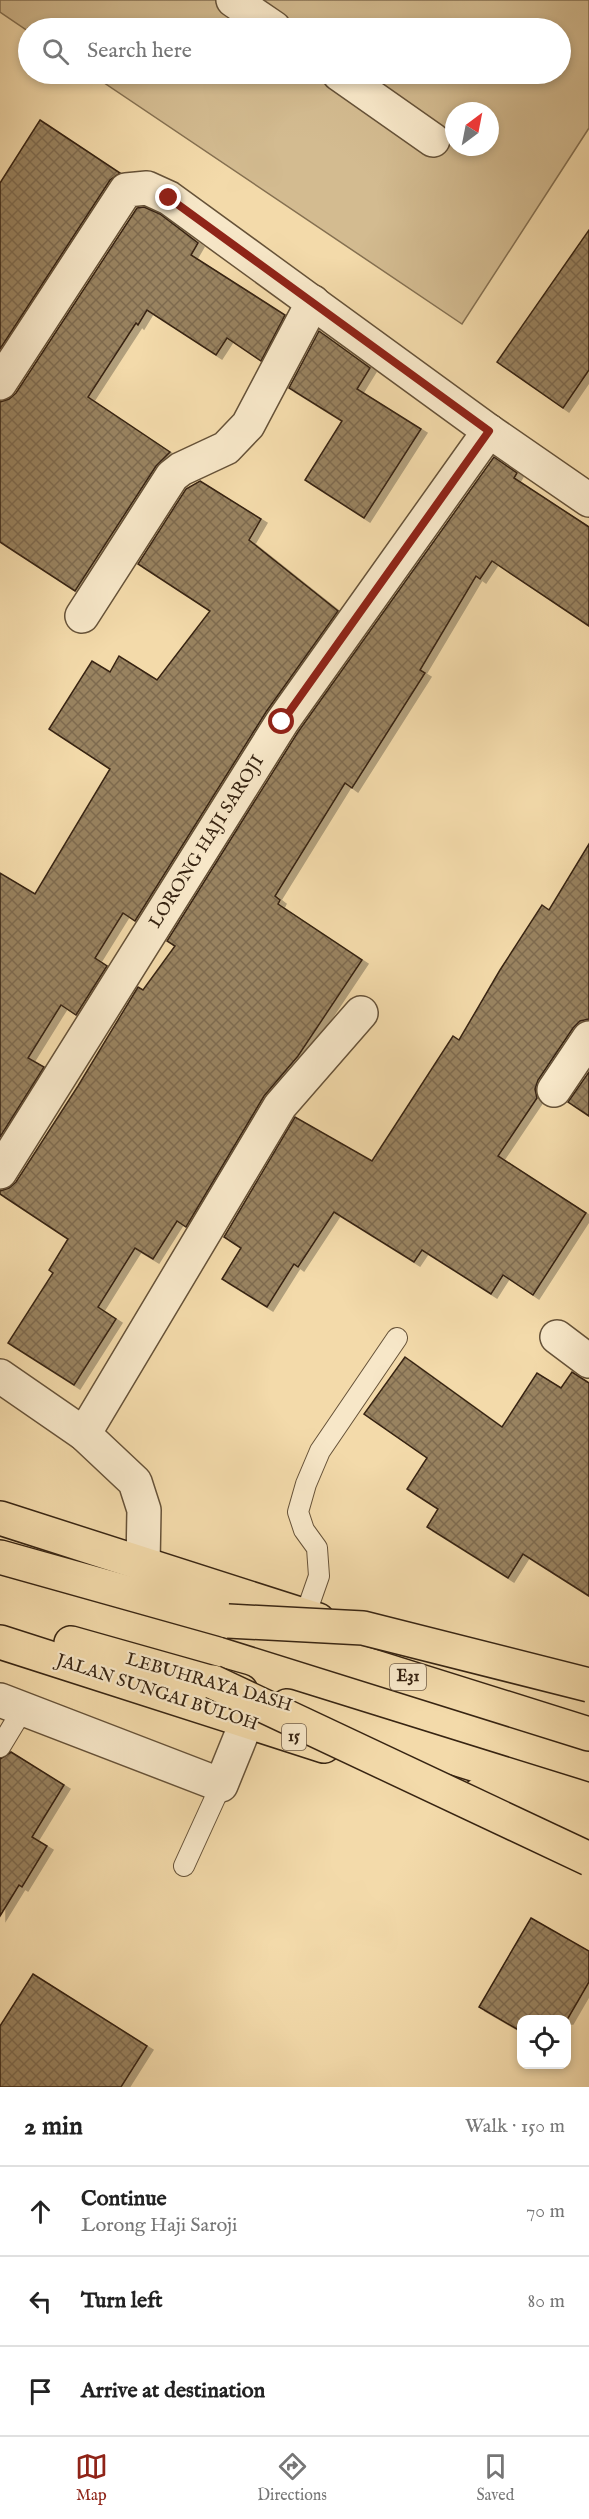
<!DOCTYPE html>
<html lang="en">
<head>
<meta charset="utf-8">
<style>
  :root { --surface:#fff; --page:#f6f6f6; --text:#222; --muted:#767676; --line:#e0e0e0; --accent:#8f2418 }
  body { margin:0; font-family:"IM FELL English",serif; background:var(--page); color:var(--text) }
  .controls { position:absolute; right:18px; bottom:18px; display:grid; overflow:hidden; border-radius:12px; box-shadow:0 3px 9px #0003 }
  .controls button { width:54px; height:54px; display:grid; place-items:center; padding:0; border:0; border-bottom:2px solid var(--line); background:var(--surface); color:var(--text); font:30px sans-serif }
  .compass { position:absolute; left:445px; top:102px; width:54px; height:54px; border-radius:50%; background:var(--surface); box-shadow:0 3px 9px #0003; rotate:32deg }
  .stop { position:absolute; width:18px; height:18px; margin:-14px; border:4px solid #8f2418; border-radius:50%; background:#fff }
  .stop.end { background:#8f2418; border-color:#fff; box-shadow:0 2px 6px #0008 }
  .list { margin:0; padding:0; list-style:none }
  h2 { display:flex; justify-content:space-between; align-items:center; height:78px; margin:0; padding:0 24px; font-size:26px }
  h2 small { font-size:20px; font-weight:400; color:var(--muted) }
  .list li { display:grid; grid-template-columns:39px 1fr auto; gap:18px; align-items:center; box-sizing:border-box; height:90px; padding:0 24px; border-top:2px solid var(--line) }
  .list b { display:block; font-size:22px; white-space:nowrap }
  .list p { margin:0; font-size:20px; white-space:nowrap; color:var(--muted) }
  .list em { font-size:20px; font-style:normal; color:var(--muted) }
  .icon { flex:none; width:33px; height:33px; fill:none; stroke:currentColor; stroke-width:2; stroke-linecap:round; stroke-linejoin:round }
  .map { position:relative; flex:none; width:589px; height:2087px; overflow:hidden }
  .search { position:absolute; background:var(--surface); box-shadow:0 3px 9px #0003; left:18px; right:18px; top:18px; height:66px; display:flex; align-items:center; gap:15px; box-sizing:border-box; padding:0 21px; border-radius:33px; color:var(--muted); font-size:22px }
  .sheet { height:348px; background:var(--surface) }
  nav { display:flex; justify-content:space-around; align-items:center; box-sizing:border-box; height:84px; border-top:2px solid var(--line); background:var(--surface); font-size:16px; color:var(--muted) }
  nav a { display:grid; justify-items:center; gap:3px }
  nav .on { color:var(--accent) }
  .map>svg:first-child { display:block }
</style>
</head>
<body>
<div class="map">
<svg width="589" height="2087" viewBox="0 0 589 2087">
  <defs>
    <pattern id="building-cross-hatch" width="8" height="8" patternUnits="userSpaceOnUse" patternTransform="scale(1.5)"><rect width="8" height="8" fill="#998361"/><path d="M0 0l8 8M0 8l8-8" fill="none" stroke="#7e6b4f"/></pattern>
    <filter id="shadow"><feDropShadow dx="6" dy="4" stdDeviation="0" flood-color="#0004"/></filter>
  </defs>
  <rect width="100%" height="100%" fill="#f3daaa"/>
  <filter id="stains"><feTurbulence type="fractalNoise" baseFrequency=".00333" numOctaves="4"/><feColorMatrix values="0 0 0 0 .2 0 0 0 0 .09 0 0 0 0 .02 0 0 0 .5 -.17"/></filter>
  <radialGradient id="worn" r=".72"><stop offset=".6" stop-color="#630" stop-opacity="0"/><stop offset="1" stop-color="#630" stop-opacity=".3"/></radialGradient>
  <path fill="#d3bb90" stroke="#857051" stroke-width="1.5" fill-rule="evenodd" d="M0,0H589V128L462,324L91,74H560V28H28V31L0,12ZM454,111H490V147H454Z"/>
  <g fill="url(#building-cross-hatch)" stroke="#372412" stroke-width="1.5" filter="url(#shadow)">
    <path d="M40,120L120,173L110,180L0,349V183Z"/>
    <path d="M144,207L160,214L198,243L191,255L285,315L261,361L227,338L216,355L147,310L138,325L136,323L88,397L170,452L156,466L75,591L0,542V402L9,399L16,393L137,208Z"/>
    <path d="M589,230V370L563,408L497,362Z"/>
    <path d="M319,331L370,368L357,389L421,429L364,518L305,480L342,421L289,388Z"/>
    <path d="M494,457L517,473L514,478L589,527V626L492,561L480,579L476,576L420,670L425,673L352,788L345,783L275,896L280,900L278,904L362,960L298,1056L264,1096L186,1227L177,1221L153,1259L135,1248L98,1307L116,1319L74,1385L8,1343L53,1273L49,1270L68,1239L0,1194V1191L9,1188L16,1182L78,1086L138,987L143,990L175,946L167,941L298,732Z"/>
    <path d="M200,481L261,519L249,540L338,611L266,712L135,921L123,913L95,958L107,966L76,1015L61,1005L28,1058L44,1067L0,1137V873L35,894L110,769L49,729L92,661L110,672L119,656L157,680L210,611L138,564L186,489Z"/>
    <path d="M589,844V1019L580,1021L573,1028L538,1080L535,1089L537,1098L498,1156L586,1213L533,1295L503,1275L491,1294L422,1250L414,1262L334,1212L298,1267L294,1264L267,1307L222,1279L241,1248L224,1237L295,1117L372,1161L453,1036L459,1040L500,970L542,905L549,910Z"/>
    <path d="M589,1072V1116L568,1102Z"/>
    <path d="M405,1357L502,1427L537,1373L561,1388L572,1372L589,1383V1596L523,1554L508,1578L427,1527L438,1509L407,1489L427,1458L364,1414Z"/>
    <path d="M11,1752L64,1785L32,1837L47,1846L22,1887L19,1885L0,1916V1759Z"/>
    <path d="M531,1918L589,1951V1982L567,2020L522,2019V2032L479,2007Z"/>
    <path d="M33,1974L147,2046L121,2087H0V2026Z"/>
  </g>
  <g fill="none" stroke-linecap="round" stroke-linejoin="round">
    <defs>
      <g id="lane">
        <path d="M305,1616L319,1576L317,1548L304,1530L298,1512L306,1484L320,1451L397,1338"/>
        <path d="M0,1747L23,1709"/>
        <path d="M184,1866L221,1785"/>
      </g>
      <g id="street">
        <path d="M233,0L274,28"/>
        <path d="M339,74L433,140"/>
        <path d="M0,383L126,190L147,188L169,198L489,431L589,500"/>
        <path d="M82,616L172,476L181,469L226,448L248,425L313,302"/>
        <path d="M554,1090L589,1038"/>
        <path d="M0,1172L282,722L489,431"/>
        <path d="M557,1337L589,1361"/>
        <path d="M0,1376L84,1434L135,1482L144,1510L143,1564"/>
        <path d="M84,1434L280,1106L361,1013"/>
        <path d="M0,1700L221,1785L247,1721"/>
      </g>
      <g id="highway">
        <path d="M0,1518L318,1620"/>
        <path d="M0,1557L228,1621L589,1734"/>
        <path d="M0,1642L324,1746"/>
        <path d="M71,1643L241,1691"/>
        <path d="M287,1706L589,1800"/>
        <path d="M479,1795L589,1830"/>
      </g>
    </defs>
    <use href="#lane" stroke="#665238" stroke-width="22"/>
    <use href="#street" stroke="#665238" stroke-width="36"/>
    <use href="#highway" stroke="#372412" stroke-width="36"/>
    <use href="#lane" stroke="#f7e7c8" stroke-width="20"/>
    <use href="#street" stroke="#f7e7c8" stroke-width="33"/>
    <use href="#highway" stroke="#f3daaa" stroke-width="33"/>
    <defs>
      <g id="highway-bridge">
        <path d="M228,1621L363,1628L589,1685"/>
        <path d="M213,1682L589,1859"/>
      </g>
    </defs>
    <use href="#highway-bridge" stroke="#372412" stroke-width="36" stroke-linecap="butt"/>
    <use href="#highway-bridge" stroke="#f3daaa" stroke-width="33"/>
  </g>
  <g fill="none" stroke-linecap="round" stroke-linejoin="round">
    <path stroke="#8f2418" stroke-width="8" d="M169,198L489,431L282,722"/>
  </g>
  <g text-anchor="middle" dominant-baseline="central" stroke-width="4.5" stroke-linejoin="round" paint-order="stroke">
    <g fill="#f7e7c8" stroke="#715e49" stroke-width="1.5">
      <rect x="390" y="1664" width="36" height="26" rx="4.5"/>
      <rect x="282" y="1724" width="24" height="26" rx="4.5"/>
    </g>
    <g font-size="16" font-weight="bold" fill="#372412">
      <text x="408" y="1677">E31</text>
      <text x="294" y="1737">15</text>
    </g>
    <g font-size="18" fill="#372412" stroke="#f7e7c8">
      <text transform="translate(207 842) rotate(-58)">LORONG HAJI SAROJI</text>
      <text transform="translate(209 1683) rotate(16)">LEBUHRAYA DASH</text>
      <text transform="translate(157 1693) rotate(18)">JALAN SUNGAI BULOH</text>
    </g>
  </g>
  <rect width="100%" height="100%" filter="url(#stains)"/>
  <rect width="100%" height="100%" fill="url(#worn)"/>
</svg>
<div class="controls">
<button><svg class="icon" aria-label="locate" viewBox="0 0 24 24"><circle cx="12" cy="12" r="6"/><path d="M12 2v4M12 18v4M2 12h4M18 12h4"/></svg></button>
</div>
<svg class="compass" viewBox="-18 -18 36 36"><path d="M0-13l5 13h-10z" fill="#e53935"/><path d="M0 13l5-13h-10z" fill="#767676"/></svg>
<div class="stop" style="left:282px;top:722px"></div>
<div class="stop end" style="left:169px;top:198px"></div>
<div class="search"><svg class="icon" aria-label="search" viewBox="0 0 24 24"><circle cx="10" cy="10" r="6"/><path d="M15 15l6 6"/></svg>Search here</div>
</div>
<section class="sheet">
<h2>2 min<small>Walk · 150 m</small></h2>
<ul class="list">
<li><svg class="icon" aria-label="ahead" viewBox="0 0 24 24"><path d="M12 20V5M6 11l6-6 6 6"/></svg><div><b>Continue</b><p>Lorong Haji Saroji</p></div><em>70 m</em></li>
<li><svg class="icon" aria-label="left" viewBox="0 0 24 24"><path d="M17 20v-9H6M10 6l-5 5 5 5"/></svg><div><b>Turn left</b></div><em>80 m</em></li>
<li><svg class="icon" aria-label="arrive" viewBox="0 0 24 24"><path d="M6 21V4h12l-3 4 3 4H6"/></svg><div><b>Arrive at destination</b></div></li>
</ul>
</section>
<nav>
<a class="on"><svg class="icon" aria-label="map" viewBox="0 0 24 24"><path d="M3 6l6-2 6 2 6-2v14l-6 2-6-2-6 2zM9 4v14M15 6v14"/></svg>Map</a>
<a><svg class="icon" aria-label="directions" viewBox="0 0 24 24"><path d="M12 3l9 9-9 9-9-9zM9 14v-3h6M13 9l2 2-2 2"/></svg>Directions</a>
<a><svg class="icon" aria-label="saved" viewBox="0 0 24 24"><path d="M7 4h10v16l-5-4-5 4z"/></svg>Saved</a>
</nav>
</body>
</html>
